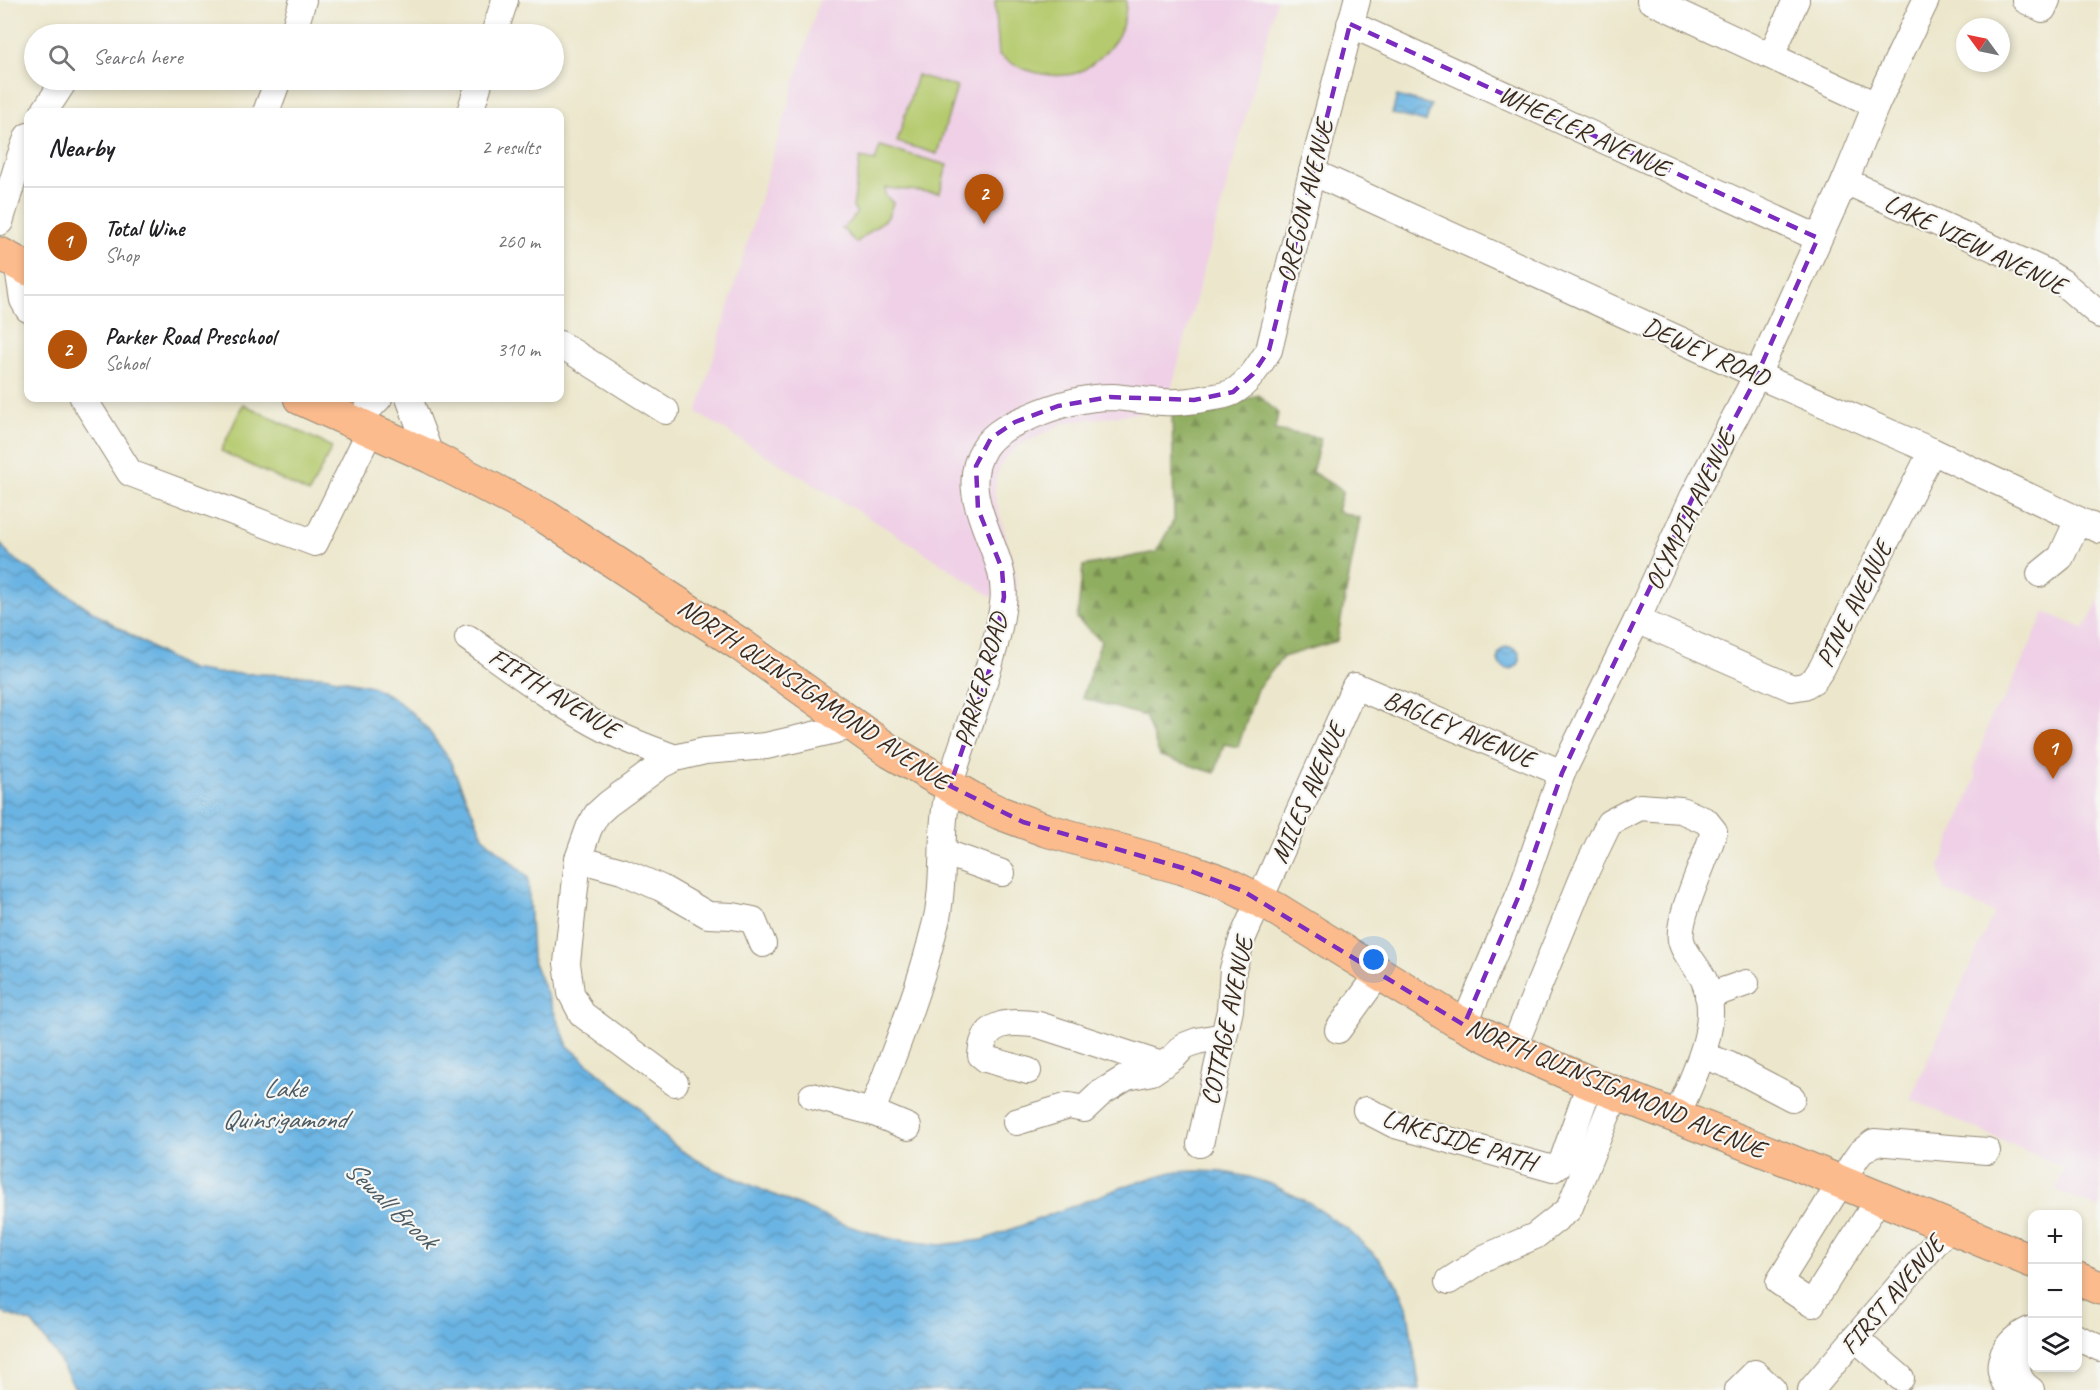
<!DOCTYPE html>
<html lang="en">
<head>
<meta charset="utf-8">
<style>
  :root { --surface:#fff; --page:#f6f6f6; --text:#202124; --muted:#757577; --line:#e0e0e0; --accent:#b45309 }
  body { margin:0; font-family:Caveat,sans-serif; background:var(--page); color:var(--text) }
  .controls { position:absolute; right:18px; bottom:18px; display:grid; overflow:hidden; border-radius:12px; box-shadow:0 3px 9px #0003 }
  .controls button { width:54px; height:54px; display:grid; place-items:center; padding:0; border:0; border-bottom:2px solid var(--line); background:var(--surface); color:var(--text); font:30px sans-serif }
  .compass { position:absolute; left:1956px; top:18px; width:54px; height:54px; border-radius:50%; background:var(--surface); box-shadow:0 3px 9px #0003; rotate:303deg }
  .you { position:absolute; left:1374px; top:960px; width:21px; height:21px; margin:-15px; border:4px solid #fff; border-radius:50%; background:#1a73e8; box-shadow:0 0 0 9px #1a73e833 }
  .badge { display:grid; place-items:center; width:39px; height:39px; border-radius:50%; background:var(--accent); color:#fff; font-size:20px; font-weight:700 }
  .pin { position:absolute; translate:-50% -50px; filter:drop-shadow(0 2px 3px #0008) }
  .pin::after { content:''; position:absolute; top:32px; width:21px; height:18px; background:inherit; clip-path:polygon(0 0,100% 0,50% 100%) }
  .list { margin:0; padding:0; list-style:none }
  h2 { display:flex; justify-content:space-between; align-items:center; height:78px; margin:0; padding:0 24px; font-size:26px }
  h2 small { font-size:20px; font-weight:400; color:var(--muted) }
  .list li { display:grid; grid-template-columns:39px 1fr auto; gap:18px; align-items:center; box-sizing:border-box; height:108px; padding:0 24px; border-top:2px solid var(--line) }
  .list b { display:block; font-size:22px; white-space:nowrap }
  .list p { margin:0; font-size:20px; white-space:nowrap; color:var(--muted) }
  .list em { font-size:20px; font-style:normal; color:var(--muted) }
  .icon { flex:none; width:33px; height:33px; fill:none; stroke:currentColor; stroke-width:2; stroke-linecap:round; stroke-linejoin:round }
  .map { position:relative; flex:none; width:2100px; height:1390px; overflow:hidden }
  .search { position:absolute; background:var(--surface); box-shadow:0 3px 9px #0003; left:24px; top:24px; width:540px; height:66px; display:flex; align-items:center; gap:15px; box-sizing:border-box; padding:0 21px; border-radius:33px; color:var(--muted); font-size:22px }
  .panel { position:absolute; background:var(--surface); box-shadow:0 3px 9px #0003; left:24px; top:108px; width:540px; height:294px; border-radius:12px }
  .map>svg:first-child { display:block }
</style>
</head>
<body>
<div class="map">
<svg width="2100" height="1390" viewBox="0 0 2100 1390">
  <defs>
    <pattern id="forest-firs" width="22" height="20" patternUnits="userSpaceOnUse" patternTransform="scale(1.5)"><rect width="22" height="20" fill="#90ae61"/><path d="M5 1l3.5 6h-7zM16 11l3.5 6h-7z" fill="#778e4f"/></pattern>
    <pattern id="water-waves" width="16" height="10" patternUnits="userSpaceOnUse" patternTransform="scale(1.5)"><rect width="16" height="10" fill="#6bb4e3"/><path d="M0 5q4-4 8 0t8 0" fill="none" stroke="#5993b7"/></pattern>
  </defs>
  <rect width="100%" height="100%" fill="#f6f6f2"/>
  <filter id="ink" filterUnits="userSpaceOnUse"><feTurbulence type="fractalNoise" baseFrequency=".0167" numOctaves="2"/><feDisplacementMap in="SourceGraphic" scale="12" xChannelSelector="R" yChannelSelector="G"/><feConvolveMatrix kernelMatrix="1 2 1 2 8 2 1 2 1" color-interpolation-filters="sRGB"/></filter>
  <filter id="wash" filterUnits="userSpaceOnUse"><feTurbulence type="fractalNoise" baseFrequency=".008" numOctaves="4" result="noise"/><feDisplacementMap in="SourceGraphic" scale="24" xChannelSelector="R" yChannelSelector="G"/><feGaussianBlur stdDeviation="1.35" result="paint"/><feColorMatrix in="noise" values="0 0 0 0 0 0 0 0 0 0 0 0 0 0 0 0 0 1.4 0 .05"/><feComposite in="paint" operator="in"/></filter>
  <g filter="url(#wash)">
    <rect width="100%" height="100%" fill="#ece7cc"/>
    <g fill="#efd0e6">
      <path d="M819,0H1277L1166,409L1064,423L1019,446L1004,459L996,476L994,494L1014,566L1019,611L989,595L910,543L697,413Z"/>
      <path d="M2100,597V1209L2056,1190L2064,1168L1910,1099L1994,913L1944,890L1940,866L1976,778L1974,769L1992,713L2004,701L2045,612L2085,629Z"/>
    </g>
    <path fill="url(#forest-firs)" stroke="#666c40" stroke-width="1.5" d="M1258,395L1278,413L1275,430L1321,438L1312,472L1343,491L1337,511L1360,518L1337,641L1283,657L1257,689L1238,747L1224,744L1215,773L1160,756L1145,716L1082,698L1101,641L1077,619L1083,566L1156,552L1174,520L1172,407L1212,410Z"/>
    <g fill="#b5ca6e" stroke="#787a46" stroke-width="1.5">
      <path d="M995,0H1126C1127,10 1123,26 1118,36C1111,49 1088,71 1073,74C1048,79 1018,70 999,55Z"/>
      <path d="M917,75L957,87L937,154L897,142Z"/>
      <path d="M880,146L947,165L940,193L885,188V195L893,203L888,217L856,243L842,228L851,221L857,212L853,208L860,158L875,161Z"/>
      <path d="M243,404L332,447L309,493L221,451Z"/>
    </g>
    <g fill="url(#water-waves)" stroke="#536f80" stroke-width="1.5">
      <path d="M1397,96L1431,105L1426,122L1392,114Z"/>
      <path d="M0,543L9,555L103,618L162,654L190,669L216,673L323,676L371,686L392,697L412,713L428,730L449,759L484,838L528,877L532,958L568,1046L641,1109L659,1132L679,1149L707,1166L839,1223L891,1239L940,1245L983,1240L1131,1184L1172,1172L1197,1171L1223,1172L1249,1177L1273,1185L1311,1204L1348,1230L1377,1257L1398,1285L1407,1306L1420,1390H76L55,1353L32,1323L0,1312Z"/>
      <circle cx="1509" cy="658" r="11"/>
    </g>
  </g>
  <g filter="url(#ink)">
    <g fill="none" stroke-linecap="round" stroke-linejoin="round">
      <defs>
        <g id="minor">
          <path d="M1650,0L1876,105"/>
          <path d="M2025,0L2043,9L2047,0"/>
          <path d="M1350,24L1818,238"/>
          <path d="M293,34L303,0"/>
          <path d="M494,34L505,0"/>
          <path d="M1771,56L1796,0"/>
          <path d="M44,112L65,80"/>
          <path d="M266,112L278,80"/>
          <path d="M470,112L480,80"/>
          <path d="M1312,172L1757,375L1932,451L2100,530"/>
          <path d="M1845,181L2044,271L2062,282L2100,315"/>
          <path d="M0,222L20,157L28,136"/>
          <path d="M17,262L23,300L28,309"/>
          <path d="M560,344L666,411"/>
          <path d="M83,398L130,473L315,543L371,429"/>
          <path d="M409,398L431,457"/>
          <path d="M356,422L379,398"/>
          <path d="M2040,574L2061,557L2078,520"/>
          <path d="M1637,620L1792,688L1804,686L1814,680L1822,668L1932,451"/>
          <path d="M468,638C513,670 558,705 607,730C629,741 652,749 675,758"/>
          <path d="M943,852L1002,873"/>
          <path d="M578,859L622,871L661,888L708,915L733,916L753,920L763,944"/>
          <path d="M1708,996L1746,983"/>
          <path d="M1464,1025L1520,893L1562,773L1637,620L1693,497L1757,375L1845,181L1876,105L1926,0"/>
          <path d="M1338,1030L1380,972"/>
          <path d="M1513,1049L1584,875L1609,823L1640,807L1681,810L1706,821L1714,831C1707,858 1677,916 1681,940C1684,954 1698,967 1704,980C1723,1025 1693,1075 1677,1116"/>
          <path d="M1702,1055L1729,1065L1792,1098"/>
          <path d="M1028,1071L986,1059L981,1055C983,1019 1013,1021 1039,1025L1162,1065"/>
          <path d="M675,1083L582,1014L571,993L567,963L578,859L589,828L597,814L608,804L661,765L675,758L705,751L766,746L853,726"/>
          <path d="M812,1096L872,1112L908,1127"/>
          <path d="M1366,1110L1395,1125L1553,1169L1562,1162L1590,1083"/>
          <path d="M872,1112C892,1057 915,1002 930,945C933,932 938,918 939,905C945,866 939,828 949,789C965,727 994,670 1003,604C1011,551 952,500 984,448C994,432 1012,424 1029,417C1056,405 1083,397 1112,397C1129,398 1146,401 1163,402C1178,403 1193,401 1208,398C1216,397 1225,396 1233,392C1249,383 1259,365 1269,350L1312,172L1357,0"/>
          <path d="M1016,1122L1069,1106L1084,1109L1101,1093L1127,1077L1152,1072L1174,1057L1184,1046L1197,1041L1224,1036"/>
          <path d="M1200,1144L1230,1010L1233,969L1243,937L1355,686L1562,773"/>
          <path d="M1879,1198L1812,1304L1779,1282L1853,1163L1860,1153L1874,1142L1987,1151"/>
          <path d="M1449,1281L1486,1257L1535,1236L1569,1209L1616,1093"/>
          <path d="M1855,1338L1901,1378"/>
          <path d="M2078,1338L2100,1348"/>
          <path d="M2019,1356C2015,1371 2018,1381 2031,1390"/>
          <path d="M1738,1390L1755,1373L1773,1390"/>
          <path d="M1811,1390L1949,1227"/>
          <path d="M2010,1390C1989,1365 2006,1340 2032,1329"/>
        </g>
        <g id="major">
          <path d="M0,254L28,269"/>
          <path d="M300,398L431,457L546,517L741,645L891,752L983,805L1000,813L1046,830L1183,868L1225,883L1276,909L1455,1020L1513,1049L1590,1083L1785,1159L2032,1261"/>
          <path d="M2078,1279L2100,1288"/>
        </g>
      </defs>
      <use href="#minor" stroke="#948875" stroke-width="28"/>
      <use href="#major" stroke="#948875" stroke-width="35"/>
      <use href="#minor" stroke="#fff" stroke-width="26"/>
      <use href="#major" stroke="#fbbb8d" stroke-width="33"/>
    </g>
  </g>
  <path fill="none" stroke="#7b2cbf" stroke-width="4.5" stroke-dasharray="12 8" stroke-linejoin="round" d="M1350,24L1818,238L1752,386L1693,497L1562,773L1520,893L1464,1025L1243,891L1183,868L1023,822L950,786L989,671L1004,597L1002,569L978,509L976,466L991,438L1015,422L1058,406L1110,397L1194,400L1233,392L1253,374L1269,350Z"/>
  <g text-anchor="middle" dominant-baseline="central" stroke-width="4.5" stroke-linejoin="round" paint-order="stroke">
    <g font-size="26" fill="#3b2a1e" stroke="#f6f6f2">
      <text transform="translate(1584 131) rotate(25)">WHEELER AVENUE</text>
      <text transform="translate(1305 201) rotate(-76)">OREGON AVENUE</text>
      <text transform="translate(1975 244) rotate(26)">LAKE VIEW AVENUE</text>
      <text transform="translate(1706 352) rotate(24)">DEWEY ROAD</text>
      <text transform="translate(1690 510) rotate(-64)">OLYMPIA AVENUE</text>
      <text transform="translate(1854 604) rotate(-63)">PINE AVENUE</text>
      <text transform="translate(981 680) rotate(-74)">PARKER ROAD</text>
      <text transform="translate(554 693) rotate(32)">FIFTH AVENUE</text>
      <text transform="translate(814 694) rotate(34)">NORTH QUINSIGAMOND AVENUE</text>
      <text transform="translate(1459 729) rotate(23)">BAGLEY AVENUE</text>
      <text transform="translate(1308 793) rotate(-66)">MILES AVENUE</text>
      <text transform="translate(1227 1021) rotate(-78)">COTTAGE AVENUE</text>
      <text transform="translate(1616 1088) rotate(23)">NORTH QUINSIGAMOND AVENUE</text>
      <text transform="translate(1459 1140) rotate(17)">LAKESIDE PATH</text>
      <text transform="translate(1892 1295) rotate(-50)">FIRST AVENUE</text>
    </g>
    <g font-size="27" font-style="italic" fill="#4c5a63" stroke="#f6f6f2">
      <text x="284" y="1088">Lake<tspan x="284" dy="31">Quinsigamond</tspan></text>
      <text transform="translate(391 1204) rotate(43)">Sewall Brook</text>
    </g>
  </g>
</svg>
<div class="controls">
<button>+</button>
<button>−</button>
<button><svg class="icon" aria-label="layers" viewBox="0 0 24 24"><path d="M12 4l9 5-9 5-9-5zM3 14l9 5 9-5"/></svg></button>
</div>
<svg class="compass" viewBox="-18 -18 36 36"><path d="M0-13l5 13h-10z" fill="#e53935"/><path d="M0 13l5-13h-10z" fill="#757577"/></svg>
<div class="you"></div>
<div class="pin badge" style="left:2053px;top:779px">1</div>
<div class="pin badge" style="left:984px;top:224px">2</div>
<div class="search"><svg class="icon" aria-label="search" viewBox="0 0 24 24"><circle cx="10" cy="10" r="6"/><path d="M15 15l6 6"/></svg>Search here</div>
<section class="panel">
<h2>Nearby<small>2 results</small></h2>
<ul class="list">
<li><span class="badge">1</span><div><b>Total Wine</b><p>Shop</p></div><em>260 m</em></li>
<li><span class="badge">2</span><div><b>Parker Road Preschool</b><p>School</p></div><em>310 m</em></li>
</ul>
</section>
</div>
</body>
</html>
